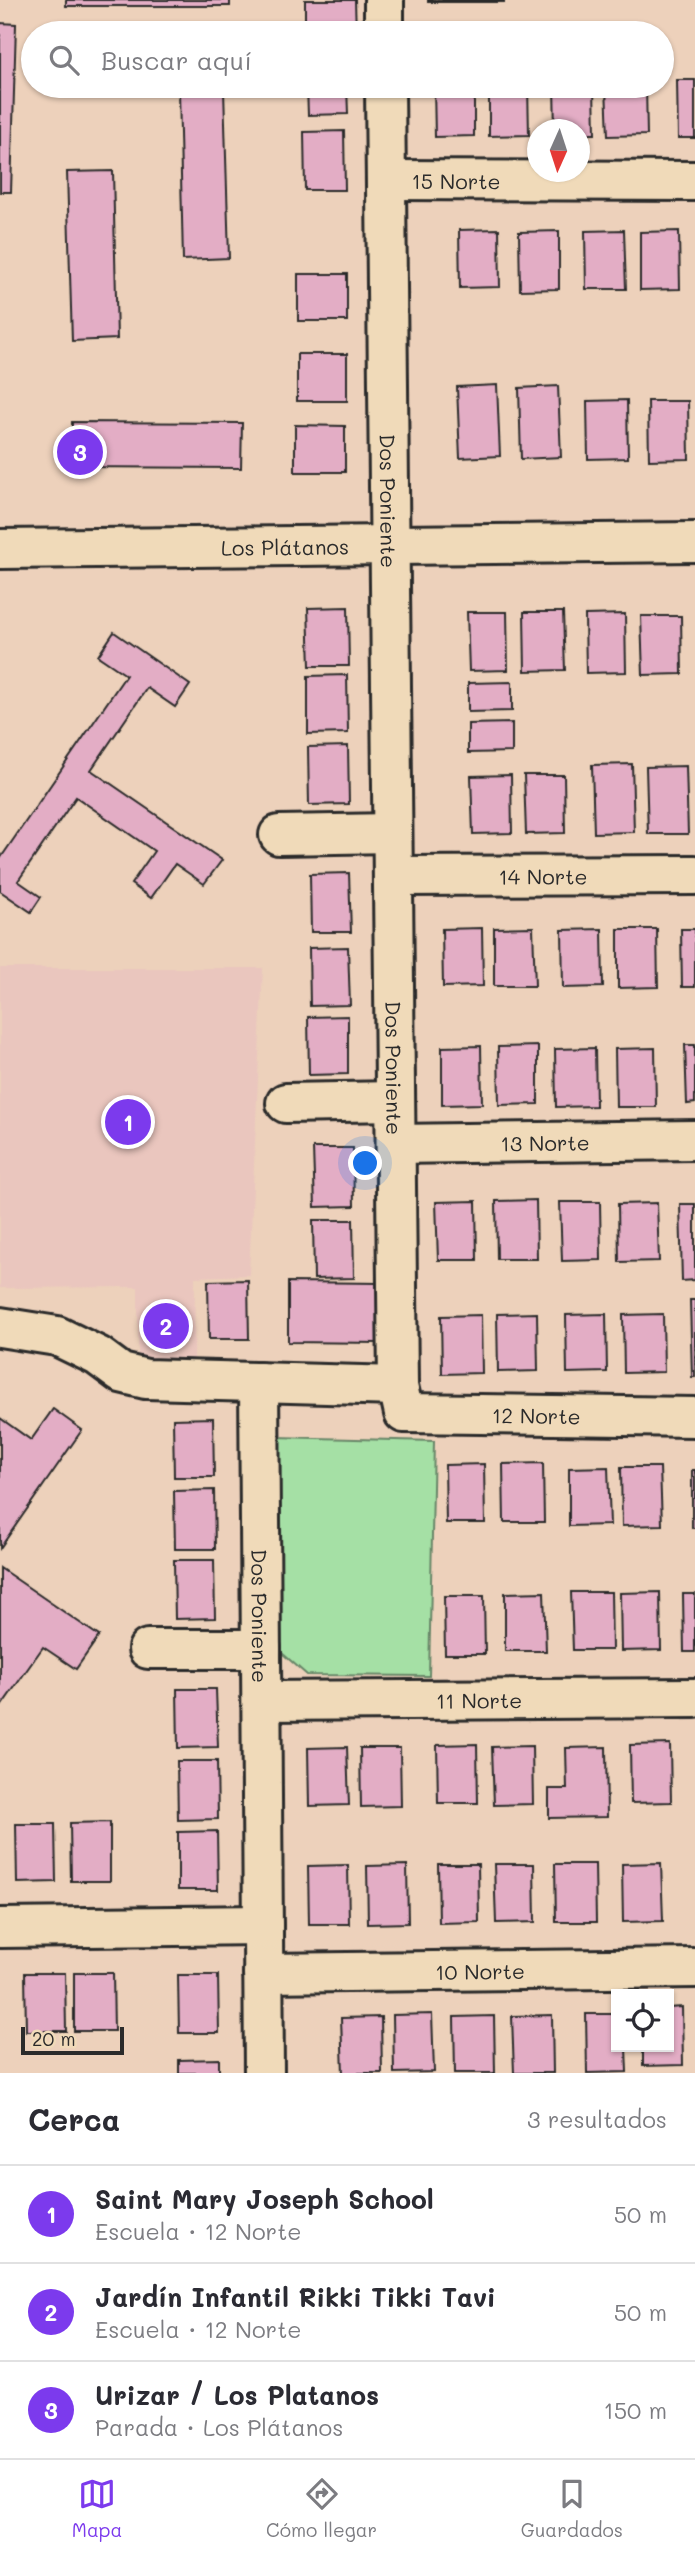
<!DOCTYPE html>
<html lang="es">
<head>
<meta charset="utf-8">
<style>
  :root { --surface:#fff; --page:#f7f7f7; --text:#2b2b33; --muted:#7c7c81; --line:#e1e1e2; --accent:#7c3aed }
  body { margin:0; font-family:Mali,sans-serif; background:var(--page); color:var(--text) }
  .controls { position:absolute; right:21px; bottom:21px; display:grid; overflow:hidden; border-radius:0px; box-shadow:0 2px 5px #0004 }
  .controls button { width:63px; height:63px; display:grid; place-items:center; padding:0; border:0; border-bottom:2px solid var(--line); background:var(--surface); color:var(--text); font:35px sans-serif }
  .compass { position:absolute; left:527px; top:119px; width:63px; height:63px; border-radius:50%; background:var(--surface); box-shadow:0 2px 5px #0004; rotate:183deg }
  .scale { position:absolute; left:21px; bottom:18px; width:103px; box-sizing:border-box; padding-left:7px; border:4px solid #2b2b2b; border-top:0; font-size:19px; line-height:24px; white-space:nowrap; color:#2b2b2b; -webkit-text-stroke:5px #f0dab9; paint-order:stroke }
  .you { position:absolute; left:366px; top:1164px; width:24px; height:24px; margin:-18px; border:5px solid #fff; border-radius:50%; background:#1a73e8; box-shadow:0 0 0 10px #1a73e833 }
  .badge { display:grid; place-items:center; width:46px; height:46px; border-radius:50%; background:var(--accent); color:#fff; font-size:23px; font-weight:700 }
  .pin { position:absolute; translate:-50% -50%; border:4px solid #fff; box-shadow:0 2px 7px #0006 }
  .list { margin:0; padding:0; list-style:none }
  h2 { display:flex; justify-content:space-between; align-items:center; height:91px; margin:0; padding:0 28px; font-size:30px }
  h2 small { font-size:23px; font-weight:400; color:var(--muted) }
  .list li { display:grid; grid-template-columns:46px 1fr auto; gap:21px; align-items:center; box-sizing:border-box; height:98px; padding:0 28px; border-top:2px solid var(--line) }
  .list b { display:block; font-size:26px; white-space:nowrap }
  .list p { margin:0; font-size:23px; white-space:nowrap; color:var(--muted) }
  .list em { font-size:23px; font-style:normal; color:var(--muted) }
  .icon { flex:none; width:38px; height:38px; fill:none; stroke:currentColor; stroke-width:2; stroke-linecap:round; stroke-linejoin:round }
  .map { position:relative; flex:none; width:695px; height:2073px; overflow:hidden }
  .search { position:absolute; background:var(--surface); box-shadow:0 2px 5px #0004; left:21px; right:21px; top:21px; height:77px; display:flex; align-items:center; gap:18px; box-sizing:border-box; padding:0 24px; border-radius:38px; color:var(--muted); font-size:26px }
  .sheet { height:385px; background:var(--surface) }
  nav { display:flex; justify-content:space-around; align-items:center; box-sizing:border-box; height:98px; border-top:2px solid var(--line); background:var(--surface); font-size:19px; color:var(--muted) }
  nav a { display:grid; justify-items:center; gap:4px }
  nav .on { color:var(--accent) }
  .map>svg:first-child { display:block }
</style>
</head>
<body>
<div class="map">
<svg width="695" height="2073" viewBox="0 0 695 2073">
  <rect width="100%" height="100%" fill="#edd1bb"/>
  <filter id="ink" filterUnits="userSpaceOnUse"><feTurbulence type="fractalNoise" baseFrequency=".0143" numOctaves="2"/><feDisplacementMap in="SourceGraphic" scale="14" xChannelSelector="R" yChannelSelector="G"/><feConvolveMatrix kernelMatrix="1 2 1 2 8 2 1 2 1" color-interpolation-filters="sRGB"/></filter>
  <g filter="url(#ink)">
    <path fill="#eac6be" d="M0,968H263L249,1275L195,1277L194,1364H138V1287L0,1288Z"/>
    <path fill="#a5e0a5" stroke="#688668" stroke-width="2" d="M276,1437L434,1441L429,1676L307,1675L274,1646Z"/>
    <g fill="#e3adc5" stroke="#2b2b2b" stroke-width="2">
      <rect x="66" y="0" width="164" height="6"/>
      <path d="M305,0H355L356,33H305Z"/>
      <rect x="428" y="0" width="76" height="2"/>
      <path d="M0,23L16,24L11,192H0Z"/>
      <path d="M677,80H695V138H678Z"/>
      <path d="M307,86H347L348,114L308,115Z"/>
      <path d="M434,86H474V136L435,137Z"/>
      <path d="M489,86H528L529,135L489,136Z"/>
      <path d="M554,86H594L595,134H580V130H555Z"/>
      <path d="M606,86H646L647,135L608,136Z"/>
      <path d="M224,90L229,258L183,260L179,91Z"/>
      <path d="M344,131L345,190H305L304,132Z"/>
      <path d="M113,171L117,339L72,341L67,172Z"/>
      <path d="M499,229L500,287L460,288L459,230Z"/>
      <path d="M624,230L626,289H586L585,231Z"/>
      <path d="M559,231V289L520,290L519,232Z"/>
      <path d="M679,231L680,289L640,290V232Z"/>
      <rect x="298" y="274" width="49" height="47"/>
      <rect x="297" y="354" width="50" height="47"/>
      <path d="M497,385L500,456L460,458L457,387Z"/>
      <path d="M558,386L561,457L521,459L519,388Z"/>
      <path d="M627,400L628,458L588,459L587,401Z"/>
      <path d="M648,401H688L689,459L649,460Z"/>
      <path d="M72,422L242,423L241,468L72,467Z"/>
      <path d="M295,425L345,426V472H295Z"/>
      <path d="M348,607L349,666H310L308,608Z"/>
      <path d="M467,612H507L508,670L469,671Z"/>
      <path d="M524,612H563L565,670L525,671Z"/>
      <path d="M625,614L626,672L586,673L585,615Z"/>
      <path d="M641,616H681L682,674L643,675Z"/>
      <path d="M114,632L190,685L175,707L147,688L91,770L222,860L204,884L175,864L151,898L131,884L154,851L76,797L18,881L41,897L31,912L0,891V859L126,675L98,656Z"/>
      <path d="M347,675L348,733L308,734V676Z"/>
      <path d="M512,682V711L468,712V683Z"/>
      <path d="M512,723V752L468,753V724Z"/>
      <path d="M348,746L349,804L309,805L308,747Z"/>
      <path d="M632,764L634,832L594,833L592,765Z"/>
      <path d="M686,766L688,834H648L646,767Z"/>
      <path d="M511,775L512,833L473,834L471,776Z"/>
      <path d="M524,775H564L565,833L526,834Z"/>
      <path d="M349,873L351,932H311L310,874Z"/>
      <path d="M533,927L535,986H494V928Z"/>
      <path d="M482,928L483,986L443,987L442,929Z"/>
      <path d="M602,929L603,987L563,988L562,930Z"/>
      <path d="M618,929H657L658,987L618,988Z"/>
      <path d="M681,929H695V987H682Z"/>
      <path d="M348,947L350,1005L310,1006L309,948Z"/>
      <path d="M348,1016V1074L309,1075L308,1017Z"/>
      <path d="M685,1045H695V1103L687,1104Z"/>
      <path d="M481,1046L482,1104L442,1105V1047Z"/>
      <path d="M538,1046V1104L499,1105L498,1047Z"/>
      <path d="M595,1048L596,1106L556,1107L555,1049Z"/>
      <path d="M655,1048L656,1107H616L615,1049Z"/>
      <path d="M313,1148H353L354,1206L315,1207Z"/>
      <path d="M536,1200L537,1259H497L496,1201Z"/>
      <path d="M476,1201L477,1260H438L436,1202Z"/>
      <path d="M560,1202H600L601,1260L562,1261Z"/>
      <path d="M657,1203L659,1261L619,1262L618,1204Z"/>
      <path d="M680,1204H695V1280L682,1281Z"/>
      <path d="M313,1220H353L354,1278L314,1279Z"/>
      <path d="M248,1280L249,1339H209L208,1281Z"/>
      <path d="M288,1282L382,1283L381,1343L288,1342Z"/>
      <path d="M690,1300H695V1377H692Z"/>
      <path d="M537,1313L538,1371L498,1372L497,1314Z"/>
      <path d="M606,1314L607,1372L567,1373L566,1315Z"/>
      <path d="M663,1314L664,1372L624,1373L623,1315Z"/>
      <path d="M481,1315L482,1373L442,1374L441,1316Z"/>
      <path d="M53,1409L82,1430L0,1548V1418L31,1440Z"/>
      <path d="M213,1418L214,1477H174L173,1419Z"/>
      <path d="M543,1463L544,1522H504L503,1464Z"/>
      <path d="M484,1464L485,1523H446L445,1465Z"/>
      <path d="M608,1467L610,1525L569,1526V1468Z"/>
      <path d="M621,1467H660L662,1525L622,1526Z"/>
      <rect x="692" y="1470" width="3" height="58"/>
      <path d="M214,1490L215,1549H175L174,1491Z"/>
      <path d="M174,1560H214L215,1618L175,1619Z"/>
      <path d="M0,1568L99,1636L76,1669L43,1647L0,1708Z"/>
      <path d="M544,1592L546,1651H505V1593Z"/>
      <path d="M571,1592H611L612,1650H573Z"/>
      <path d="M660,1592L661,1650L621,1651L620,1593Z"/>
      <path d="M683,1594H695V1652H684Z"/>
      <path d="M444,1596H484L485,1654H445Z"/>
      <path d="M177,1689H216L218,1747L178,1748Z"/>
      <path d="M477,1744L478,1803H438L437,1745Z"/>
      <path d="M670,1744L671,1802L631,1803L630,1745Z"/>
      <path d="M532,1746L533,1804L494,1805L492,1747Z"/>
      <path d="M347,1747L349,1805L309,1806L308,1748Z"/>
      <path d="M606,1747L607,1817L549,1818V1789H567L566,1748Z"/>
      <path d="M360,1748H400L401,1806L361,1807Z"/>
      <path d="M177,1761H217L218,1819L178,1820Z"/>
      <path d="M110,1822V1881H71L70,1823Z"/>
      <path d="M16,1824H55L56,1882L17,1883Z"/>
      <path d="M217,1831L218,1890H178V1832Z"/>
      <path d="M661,1863L663,1921L623,1922L622,1864Z"/>
      <path d="M438,1864H478L479,1922L439,1923Z"/>
      <path d="M494,1864H534L535,1922L496,1923Z"/>
      <path d="M555,1864H595L596,1922H556Z"/>
      <path d="M348,1865L349,1924H309L308,1866Z"/>
      <path d="M407,1865L408,1923L368,1924L367,1866Z"/>
      <path d="M25,1973H65L66,2031H26Z"/>
      <path d="M74,1973H113L114,2031H74Z"/>
      <path d="M178,1975H218L219,2033H179Z"/>
      <path d="M682,2007L683,2065L643,2066V2047H669V2008Z"/>
      <path d="M432,2014L434,2072L394,2073L393,2015Z"/>
      <path d="M586,2014H616V2047H626L627,2072L587,2073Z"/>
      <path d="M552,2015L553,2073H514L512,2016Z"/>
      <path d="M494,2016L495,2073H455L454,2017Z"/>
      <path d="M381,2017L382,2073H343L341,2018Z"/>
      <path d="M219,2059V2073H179V2060Z"/>
    </g>
    <g fill="none" stroke-linecap="round" stroke-linejoin="round">
      <defs>
        <g id="minor">
          <path d="M384,0V33"/>
          <path id="s1" d="M385,86L398,1386L404,1413L695,1417"/>
          <path id="s2" d="M386,180L695,181"/>
          <path id="s3" d="M0,549L695,542"/>
          <path d="M279,835L392,833"/>
          <path id="s4" d="M393,876L695,875"/>
          <path d="M286,1103L395,1101"/>
          <path id="s5" d="M396,1144L695,1140"/>
          <path d="M0,1327L57,1336L98,1356L121,1373L146,1379L398,1386"/>
          <path id="s6" d="M259,1382L264,2073"/>
          <path d="M148,1649H261"/>
          <path id="s7" d="M262,1701L695,1698"/>
          <path d="M0,1928L263,1925"/>
          <path id="s8" d="M263,1973L695,1968"/>
        </g>
      </defs>
      <use href="#minor" stroke="#2b2b2b" stroke-width="44"/>
      <use href="#minor" stroke="#f0dab9" stroke-width="38"/>
    </g>
  </g>
  <g text-anchor="middle" dominant-baseline="central" stroke-width="6" stroke-linejoin="round" paint-order="stroke">
    <g font-size="21" fill="#2b2b2b" stroke="#f0dab9">
      <text stroke="none"><textPath href="#s2" startOffset="70">15 Norte</textPath></text>
      <text stroke="none"><textPath href="#s1" startOffset="415">Dos Poniente</textPath></text>
      <text stroke="none"><textPath href="#s3" startOffset="285">Los Plátanos</textPath></text>
      <text stroke="none"><textPath href="#s4" startOffset="150">14 Norte</textPath></text>
      <text stroke="none"><textPath href="#s1" startOffset="982">Dos Poniente</textPath></text>
      <text stroke="none"><textPath href="#s5" startOffset="149">13 Norte</textPath></text>
      <text stroke="none"><textPath href="#s1" startOffset="1460">12 Norte</textPath></text>
      <text stroke="none"><textPath href="#s6" startOffset="234">Dos Poniente</textPath></text>
      <text stroke="none"><textPath href="#s7" startOffset="217">11 Norte</textPath></text>
      <text stroke="none"><textPath href="#s8" startOffset="217">10 Norte</textPath></text>
    </g>
  </g>
</svg>
<div class="controls">
<button><svg class="icon" aria-label="locate" viewBox="0 0 24 24"><circle cx="12" cy="12" r="6"/><path d="M12 2v4M12 18v4M2 12h4M18 12h4"/></svg></button>
</div>
<svg class="compass" viewBox="-18 -18 36 36"><path d="M0-13l5 13h-10z" fill="#e53935"/><path d="M0 13l5-13h-10z" fill="#7c7c81"/></svg>
<div class="scale">20 m</div>
<div class="you"></div>
<div class="pin badge" style="left:128px;top:1122px">1</div>
<div class="pin badge" style="left:166px;top:1326px">2</div>
<div class="pin badge" style="left:80px;top:452px">3</div>
<div class="search"><svg class="icon" aria-label="search" viewBox="0 0 24 24"><circle cx="10" cy="10" r="6"/><path d="M15 15l6 6"/></svg>Buscar aquí</div>
</div>
<section class="sheet">
<h2>Cerca<small>3 resultados</small></h2>
<ul class="list">
<li><span class="badge">1</span><div><b>Saint Mary Joseph School</b><p>Escuela · 12 Norte</p></div><em>50 m</em></li>
<li><span class="badge">2</span><div><b>Jardín Infantil Rikki Tikki Tavi</b><p>Escuela · 12 Norte</p></div><em>50 m</em></li>
<li><span class="badge">3</span><div><b>Urizar / Los Platanos</b><p>Parada · Los Plátanos</p></div><em>150 m</em></li>
</ul>
</section>
<nav>
<a class="on"><svg class="icon" aria-label="map" viewBox="0 0 24 24"><path d="M3 6l6-2 6 2 6-2v14l-6 2-6-2-6 2zM9 4v14M15 6v14"/></svg>Mapa</a>
<a><svg class="icon" aria-label="directions" viewBox="0 0 24 24"><path d="M12 3l9 9-9 9-9-9zM9 14v-3h6M13 9l2 2-2 2"/></svg>Cómo llegar</a>
<a><svg class="icon" aria-label="saved" viewBox="0 0 24 24"><path d="M7 4h10v16l-5-4-5 4z"/></svg>Guardados</a>
</nav>
</body>
</html>
